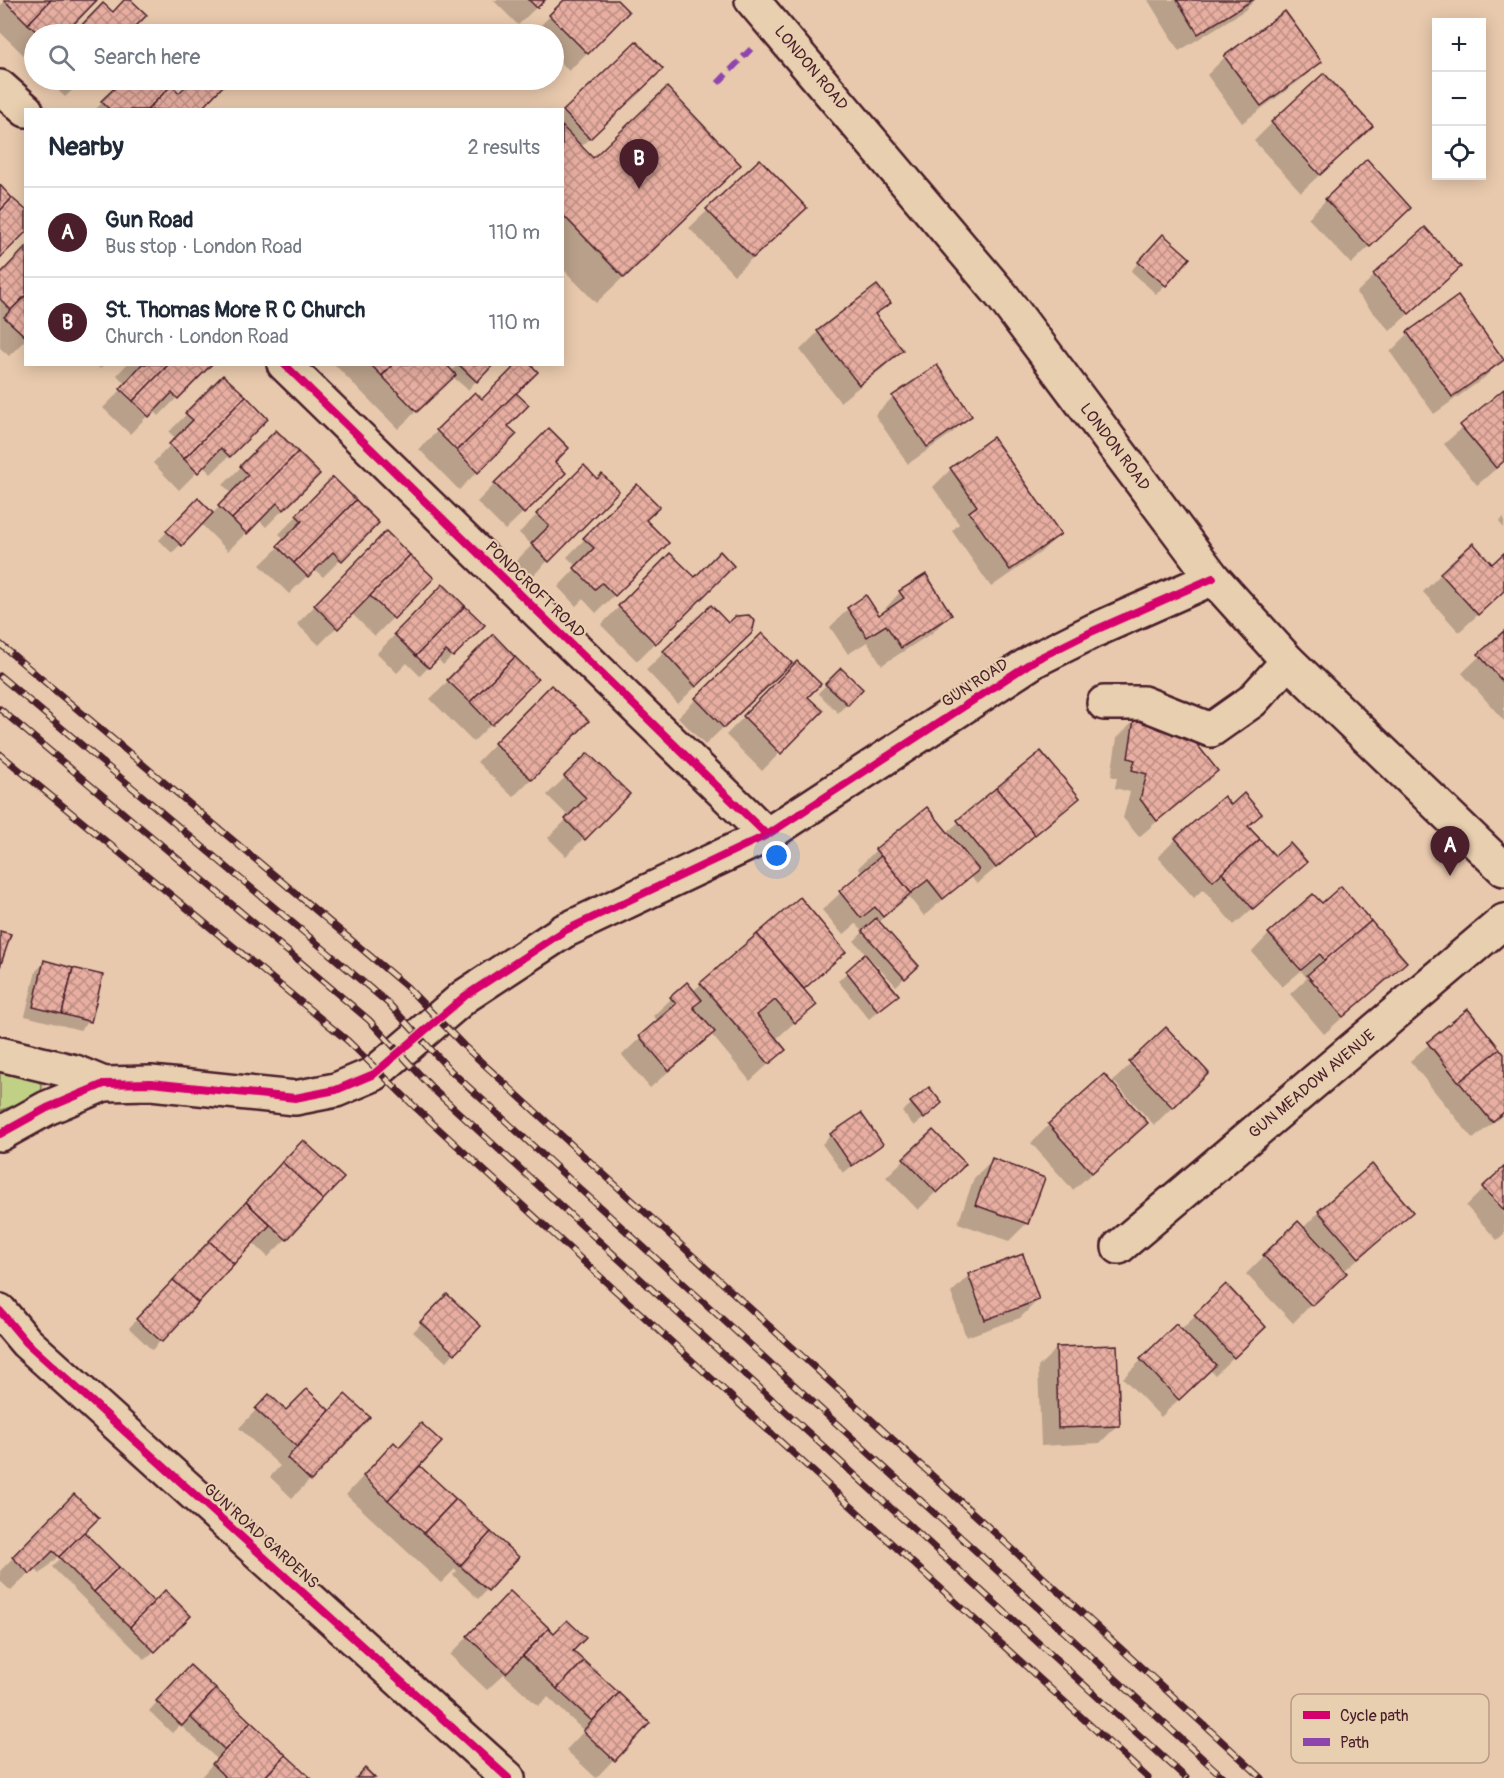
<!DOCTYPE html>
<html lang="en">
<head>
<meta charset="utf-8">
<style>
  :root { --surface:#fff; --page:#f6f6f7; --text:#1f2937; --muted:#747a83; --line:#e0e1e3; --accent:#4a1f2b }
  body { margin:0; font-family:Pangolin,sans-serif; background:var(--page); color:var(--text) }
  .controls { position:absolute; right:18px; top:18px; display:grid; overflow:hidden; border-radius:0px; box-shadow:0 3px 15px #0003 }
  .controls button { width:54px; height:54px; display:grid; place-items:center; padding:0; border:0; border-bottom:2px solid var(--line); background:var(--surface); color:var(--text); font:30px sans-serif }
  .you { position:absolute; left:777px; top:856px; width:21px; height:21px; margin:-15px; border:4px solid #fff; border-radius:50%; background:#1a73e8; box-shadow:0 0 0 9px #1a73e833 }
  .badge { display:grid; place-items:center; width:39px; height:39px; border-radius:50%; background:var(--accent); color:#fff; font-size:20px; font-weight:700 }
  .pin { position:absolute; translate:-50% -50px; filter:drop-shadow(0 2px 3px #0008) }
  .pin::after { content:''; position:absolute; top:32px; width:21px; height:18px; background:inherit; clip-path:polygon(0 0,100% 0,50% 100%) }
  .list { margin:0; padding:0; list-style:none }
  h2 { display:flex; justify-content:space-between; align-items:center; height:78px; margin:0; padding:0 24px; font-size:26px }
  h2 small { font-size:20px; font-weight:400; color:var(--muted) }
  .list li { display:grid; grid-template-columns:39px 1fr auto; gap:18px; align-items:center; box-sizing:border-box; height:90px; padding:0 24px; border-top:2px solid var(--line) }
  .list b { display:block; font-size:22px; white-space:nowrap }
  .list p { margin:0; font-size:20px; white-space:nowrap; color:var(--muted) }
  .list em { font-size:20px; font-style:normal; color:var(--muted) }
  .icon { flex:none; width:33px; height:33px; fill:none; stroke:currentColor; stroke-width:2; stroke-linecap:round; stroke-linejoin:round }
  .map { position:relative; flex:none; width:1504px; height:1778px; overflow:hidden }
  .search { position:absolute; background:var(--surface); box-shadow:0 3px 15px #0003; left:24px; top:24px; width:540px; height:66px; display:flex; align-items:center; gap:15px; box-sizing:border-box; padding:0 21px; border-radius:33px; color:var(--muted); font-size:22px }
  .panel { position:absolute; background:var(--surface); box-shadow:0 3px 15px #0003; left:24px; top:108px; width:540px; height:258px; border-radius:0px }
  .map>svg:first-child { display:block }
</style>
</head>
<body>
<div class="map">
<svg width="1504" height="1778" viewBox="0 0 1504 1778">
  <defs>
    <pattern id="building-cross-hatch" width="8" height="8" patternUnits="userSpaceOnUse" patternTransform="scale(1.5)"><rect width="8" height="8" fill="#e7aea1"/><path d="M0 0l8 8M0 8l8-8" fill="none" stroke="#bd8d83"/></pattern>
  </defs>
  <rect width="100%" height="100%" fill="#e8c9ad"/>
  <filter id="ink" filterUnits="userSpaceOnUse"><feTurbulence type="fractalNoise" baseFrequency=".0167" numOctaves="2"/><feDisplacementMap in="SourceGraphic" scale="12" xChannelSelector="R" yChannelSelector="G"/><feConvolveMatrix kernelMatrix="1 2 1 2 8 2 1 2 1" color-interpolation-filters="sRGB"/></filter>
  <g filter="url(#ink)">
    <path fill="#c0d186" stroke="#857858" stroke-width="1.5" d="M0,1068C8,1070 59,1079 36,1096C27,1103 11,1106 0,1111Z"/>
    <g fill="#0003">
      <path d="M6,0H95L62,34H34L33,64L0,32V6Z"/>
      <path d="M126,0L145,15L126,34H75L103,5L112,14Z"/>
      <path d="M493,0H544L518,25Z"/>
      <path d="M566,0H615L627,12L569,71L554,56V34H532Z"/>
      <path d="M1148,0H1255L1245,10L1179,51Z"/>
      <path d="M1285,13L1320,61L1302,79L1242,123L1207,75L1225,57Z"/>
      <path d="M636,43L627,104L581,147L593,160L713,192L596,303L562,268V114Z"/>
      <path d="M47,80H83L65,97Z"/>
      <path d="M125,80H164L179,95L195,80H219L223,84L198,110H95Z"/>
      <path d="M1272,123L1353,144L1301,192L1254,141Z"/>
      <path d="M760,161L787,226L734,275L689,228Z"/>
      <path d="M1326,200L1391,226L1351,264L1308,218Z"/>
      <path d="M1424,229L1459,267L1390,331L1356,293Z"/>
      <path d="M1154,244L1165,285L1156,294L1131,271Z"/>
      <path d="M26,249V339L9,356L0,348V275Z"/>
      <path d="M1458,298L1502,360L1484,378L1434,414L1390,352L1408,334Z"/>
      <path d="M889,302L875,316L901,350L883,368L840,402L800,350L818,332Z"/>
      <path d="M96,364H104L100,369Z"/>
      <path d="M127,364H210L159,416L153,410L130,434L103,408L126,385L117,375Z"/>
      <path d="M334,364H444L451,372L458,364H492L468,390L452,376L398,429Z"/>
      <path d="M936,367L970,415L952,433L908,464L875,415L893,397Z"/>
      <path d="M223,377L266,419L211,474L203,466L179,490L153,463L176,439L169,432Z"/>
      <path d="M1504,391V462L1477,485L1444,444Z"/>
      <path d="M514,393L506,426L515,434L459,490L419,449L475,394L482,401Z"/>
      <path d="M549,430L553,462L564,473L505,530L477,502Z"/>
      <path d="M276,432L318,474L266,527L259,520L228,551L201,524L172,553L159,540L198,500L212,514L232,494L223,485Z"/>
      <path d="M584,467L597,481L617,491L530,579L514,563L532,545L519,533Z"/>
      <path d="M951,469L1059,534L1041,552L991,587L952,531L959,524L933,487Z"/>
      <path d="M333,479L377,523L323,577L314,569L289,594L260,565L286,540L279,534Z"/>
      <path d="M637,486L644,520L667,543L596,613L583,599L576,606L558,587L577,567L567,557Z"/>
      <path d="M1504,517V528L1499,522Z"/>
      <path d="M386,533L432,578L375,636L351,613L319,645L297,624Z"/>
      <path d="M670,555L695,579L732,566L637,661L601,625Z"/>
      <path d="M1504,555V591L1459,632L1423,592L1441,574L1492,566Z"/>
      <path d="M925,576L950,615L932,633L882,665L867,642L848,654L830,627L848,609L878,617L900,592Z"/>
      <path d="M443,586L483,625L443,665L437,658L420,676L407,663L397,673L377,653Z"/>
      <path d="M711,607L732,651L678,704L646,670Z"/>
      <path d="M1504,633V721L1462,673Z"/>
      <path d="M762,635L772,681L705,745L678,717Z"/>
      <path d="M493,636L536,679L473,742L430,699Z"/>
      <path d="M797,663L806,697L821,711L762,771L726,735Z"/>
      <path d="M841,670L861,689L838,713L818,693Z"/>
      <path d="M533,705L531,779L513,797L477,762Z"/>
      <path d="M1135,720L1216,771L1139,837L1123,818L1130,792L1115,788L1117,778L1111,776L1117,738Z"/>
      <path d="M1041,753L1078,798L977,884L970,876L924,916L909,897L877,923L917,966L896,986L854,941L863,932L856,924L843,935L822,910L862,873L858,868L876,850L927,809L946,833Z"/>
      <path d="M588,755L628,794L566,856L548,838L569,817L547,795Z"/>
      <path d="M1247,827L1275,858L1305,862L1234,925L1203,889L1194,898L1158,857L1176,839Z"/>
      <path d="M800,899L844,952L803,990L815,1004L775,1040L784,1050L750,1081L711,1034L650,1088L622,1055L658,1021L653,1016L687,984L693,991Z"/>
      <path d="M1322,905L1405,962L1324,1034L1290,994L1307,978L1301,971L1282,987L1252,952L1269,934Z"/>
      <path d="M865,956L897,995L869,1019L838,981Z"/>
      <path d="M45,962L89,1021L80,1030L25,1016L36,971Z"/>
      <path d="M1467,1011L1504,1056V1114L1473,1139L1410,1061Z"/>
      <path d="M1166,1030L1189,1091L1154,1125L1115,1083L1113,1085L1128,1141L1073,1190L1031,1143L1049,1125L1111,1083Z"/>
      <path d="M928,1089L932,1112L914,1126L902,1112Z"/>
      <path d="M933,1132L964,1164L918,1210L886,1177Z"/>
      <path d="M831,1135L881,1144L843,1173L822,1144Z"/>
      <path d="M992,1160L1027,1223L1009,1241L958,1223L974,1178Z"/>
      <path d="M1504,1169V1234L1497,1240L1466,1206Z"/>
      <path d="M264,1182L286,1239L268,1257L252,1242L152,1350L129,1328Z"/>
      <path d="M1319,1212H1411L1344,1271L1293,1323L1246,1274L1264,1256L1303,1228Z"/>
      <path d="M969,1275L1038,1300L1020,1318L966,1337L951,1293Z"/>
      <path d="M1226,1286L1264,1327L1215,1375L1209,1369L1161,1417L1123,1378L1176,1326L1180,1331Z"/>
      <path d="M439,1305L454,1353L446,1362L413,1332Z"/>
      <path d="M1056,1349L1118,1425L1100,1443L1041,1446L1038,1367Z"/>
      <path d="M269,1396L286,1412L310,1480L292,1498L270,1477L280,1466L239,1428Z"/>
      <path d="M376,1462L418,1466L517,1557L478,1599L453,1575L457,1571L455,1569L441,1583L346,1495Z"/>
      <path d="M74,1496L97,1518L40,1574L34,1568L11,1591L0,1581V1571Z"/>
      <path d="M84,1534L154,1604L189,1616L145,1660L52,1567Z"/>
      <path d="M510,1594L648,1723L596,1778L566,1750L584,1731L548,1697L538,1706L504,1674L487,1690L450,1655Z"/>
      <path d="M181,1675L309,1778H200L217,1759L180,1725L172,1733L149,1711Z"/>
    </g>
    <g fill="url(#building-cross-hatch)" stroke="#4a1f2b" stroke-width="1.5">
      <path d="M4,0H51L28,24Z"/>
      <path d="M51,0H97L64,34H39L28,24Z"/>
      <path d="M124,0H131L147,15L128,34H73L103,3L113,12Z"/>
      <path d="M529,0H545L537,8Z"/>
      <path d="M564,0H617L629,12L588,54L549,15Z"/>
      <path d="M1177,0H1253L1198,34Z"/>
      <path d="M1285,11L1322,62L1261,106L1224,56Z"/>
      <path d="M174,28L181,34H168Z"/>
      <path d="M636,41L663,69L590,139L563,111Z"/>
      <path d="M1324,73L1373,126L1320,175L1271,122Z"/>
      <path d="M123,80H166L172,85L147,110H110L101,101Z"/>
      <path d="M192,80H221L225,84L200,110H147L172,85L179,93Z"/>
      <path d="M667,87L741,165L624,278L562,214V126L593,158Z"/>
      <path d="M760,159L807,208L753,258L706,209Z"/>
      <path d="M1367,159L1411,208L1370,247L1325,199Z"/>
      <path d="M0,185L12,198L0,211Z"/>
      <path d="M12,198L26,210V232L0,258V211Z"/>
      <path d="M1425,227L1461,267L1409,314L1373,274Z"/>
      <path d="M1163,234L1190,258L1166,286L1138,262Z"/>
      <path d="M26,247V295L11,310L0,299V274Z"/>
      <path d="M877,285L891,303L875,314L903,350L859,385L817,331Z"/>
      <path d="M26,295V337L4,317Z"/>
      <path d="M1458,296L1504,360L1452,397L1407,332Z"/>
      <path d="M142,364H169L133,401L120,389Z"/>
      <path d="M169,364H212L178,399L172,393L149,417L133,401Z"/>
      <path d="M370,364H393L382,376Z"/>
      <path d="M393,364H446L456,375L417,412L382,376Z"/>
      <path d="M458,364H494L477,382Z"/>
      <path d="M517,364H530L538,372L457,451L436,430L475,392L482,399Z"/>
      <path d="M937,365L972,416L927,447L892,396Z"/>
      <path d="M223,375L246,396L184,459L169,444L193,420L185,413Z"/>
      <path d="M1504,389V461L1496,468L1460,425Z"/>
      <path d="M516,393L529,405L508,426L517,434L478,473L457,451Z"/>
      <path d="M246,396L268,419L230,457L221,448L198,473L184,459Z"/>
      <path d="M549,428L569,448L555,462L566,473L524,514L494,483Z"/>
      <path d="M276,430L298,452L232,519L218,506L248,475L240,466Z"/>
      <path d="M993,437L1061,534L1010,570L969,512L977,506L950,468Z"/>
      <path d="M298,452L320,474L284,510L277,503L247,534L232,519Z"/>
      <path d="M584,465L597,479L602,474L619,491L549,562L531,544L549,526L536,514Z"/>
      <path d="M333,477L356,500L294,563L277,546L302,521L296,515Z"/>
      <path d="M637,484L660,507L646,520L669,543L615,596L602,583L595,589L574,568L594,548L583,538Z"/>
      <path d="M198,498L213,513L182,546L166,531Z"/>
      <path d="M356,500L379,523L342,561L333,552L308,577L294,563Z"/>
      <path d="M386,531L410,555L338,629L314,605Z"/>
      <path d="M1473,543L1492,564L1504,553V591L1478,615L1440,573Z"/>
      <path d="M720,551L734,566L656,644L618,606L670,553L695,577Z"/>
      <path d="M410,555L434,578L394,619L370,596Z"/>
      <path d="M926,574L952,615L901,648L886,625L867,637L847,608L866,595L879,615L904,598L899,591Z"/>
      <path d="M443,584L465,606L416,656L394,634Z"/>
      <path d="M711,605L728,623L736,616L749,615L755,621L752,633L696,687L663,651Z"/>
      <path d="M465,606L485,625L453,657L446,651L429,668L416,656Z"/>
      <path d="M1504,631V683L1478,654Z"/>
      <path d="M762,633L792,663L724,728L695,698Z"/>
      <path d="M493,634L515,657L470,702L447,680Z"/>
      <path d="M515,657L538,679L492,725L470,702Z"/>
      <path d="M797,661L821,684L808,697L823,711L781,754L743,716Z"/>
      <path d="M841,668L863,689L848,705L825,684Z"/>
      <path d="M551,685L589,721L532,780L494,743Z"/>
      <path d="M1134,719L1184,728L1218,771L1157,821L1140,799L1147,774L1132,770L1135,760L1128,758Z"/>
      <path d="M1041,751L1080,798L1035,835L996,788Z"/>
      <path d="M588,753L630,794L585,840L565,819L586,798L564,776Z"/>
      <path d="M996,788L1035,835L996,868L957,820Z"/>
      <path d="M1244,793L1262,814L1248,826L1260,839L1213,881L1175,838L1224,796L1231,805Z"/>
      <path d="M927,807L979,870L943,899L928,880L911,893L875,849Z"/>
      <path d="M1260,839L1275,856L1290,843L1307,862L1253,909L1222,873Z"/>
      <path d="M881,856L911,893L883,917L875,907L861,918L839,891Z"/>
      <path d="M1341,886L1371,921L1325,961L1320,954L1301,970L1268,933L1313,894L1322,903Z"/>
      <path d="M800,897L846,952L804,989L757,934Z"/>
      <path d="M876,918L919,966L905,979L862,931Z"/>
      <path d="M1371,921L1407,962L1343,1017L1307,975Z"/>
      <path d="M0,931L11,934L0,967Z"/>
      <path d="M757,934L817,1005L795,1023L775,1000L757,1015L786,1050L769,1064L700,983Z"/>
      <path d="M865,954L899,995L878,1011L846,971Z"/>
      <path d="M44,960L73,968L62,1014L33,1007Z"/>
      <path d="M73,968L103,975L91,1022L62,1014Z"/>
      <path d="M687,982L702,1000L693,1007L715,1032L669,1071L639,1036L676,1004L670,997Z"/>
      <path d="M1468,1009L1500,1049L1459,1082L1427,1042Z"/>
      <path d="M1166,1027L1209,1073L1173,1108L1129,1062Z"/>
      <path d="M1500,1049L1504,1054V1112L1492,1122L1459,1082Z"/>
      <path d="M1104,1074L1148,1123L1092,1173L1048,1124Z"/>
      <path d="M929,1087L942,1103L924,1119L910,1102Z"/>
      <path d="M861,1113L883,1144L852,1166L830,1134Z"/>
      <path d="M933,1130L966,1164L937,1193L903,1158Z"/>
      <path d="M303,1140L344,1178L323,1200L282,1162Z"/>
      <path d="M992,1158L1045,1178L1028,1224L975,1205Z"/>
      <path d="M282,1162L323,1200L287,1240L246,1202Z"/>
      <path d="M1372,1164L1413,1212L1359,1258L1318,1211Z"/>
      <path d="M1504,1167V1210L1482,1187Z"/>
      <path d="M246,1202L270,1225L234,1264L209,1241Z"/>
      <path d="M1298,1221L1347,1273L1312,1306L1263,1255Z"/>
      <path d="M209,1241L234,1264L198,1303L173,1280Z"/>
      <path d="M1023,1254L1039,1300L985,1320L968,1274Z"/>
      <path d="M173,1280L198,1303L162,1342L136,1319Z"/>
      <path d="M1226,1284L1266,1327L1234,1358L1194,1315Z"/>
      <path d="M447,1294L481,1326L455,1354L420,1322Z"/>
      <path d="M1176,1324L1216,1365L1179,1400L1140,1359Z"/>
      <path d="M1117,1345L1120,1426L1058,1428L1056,1347Z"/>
      <path d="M307,1389L330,1411L297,1447L255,1409L269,1394L286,1410Z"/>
      <path d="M345,1394L370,1417L311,1481L287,1458Z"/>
      <path d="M421,1423L442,1442L388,1500L363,1476L394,1442L399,1447Z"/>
      <path d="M420,1466L456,1499L424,1533L388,1500Z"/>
      <path d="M74,1494L99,1518L59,1557L53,1551L30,1574L12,1557Z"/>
      <path d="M456,1499L491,1532L460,1566L424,1533Z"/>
      <path d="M84,1532L119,1567L94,1592L59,1557Z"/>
      <path d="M491,1532L519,1557L488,1591L460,1566Z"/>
      <path d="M119,1567L154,1602L130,1627L94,1592Z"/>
      <path d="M165,1590L191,1616L155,1652L130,1627Z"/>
      <path d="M510,1591L549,1628L506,1673L467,1636Z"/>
      <path d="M567,1620L586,1638L573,1651L584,1661L557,1689L523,1656L549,1628L554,1633Z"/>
      <path d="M584,1661L619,1693L592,1721L557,1689Z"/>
      <path d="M190,1665L216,1689L182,1726L156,1701Z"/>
      <path d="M216,1689L251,1722L225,1750L190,1717Z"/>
      <path d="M619,1693L650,1723L615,1761L583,1731Z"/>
      <path d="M251,1722L286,1755L264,1778H226L212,1764Z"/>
      <path d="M286,1755L311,1778H264Z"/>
      <path d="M365,1768L375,1778H356Z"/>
    </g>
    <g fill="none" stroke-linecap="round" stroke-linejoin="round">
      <defs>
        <g id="minor">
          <path d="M0,87L26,110"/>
          <path d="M284,364L767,835"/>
          <path d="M1104,703H1143L1211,730L1252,701L1288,661"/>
          <path d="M0,1054L75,1072L104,1084"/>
          <path d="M0,1134L47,1108L104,1084L151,1083L295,1098L336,1090L374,1074L465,996L564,931L767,835L1035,660L1093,631L1213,578"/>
          <path d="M1119,1247L1504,921"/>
          <path d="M0,1311L26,1342L508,1778"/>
        </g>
        <path id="major" d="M752,0L1003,297L1213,578L1288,661L1504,869"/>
      </defs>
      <use href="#minor" stroke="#4a1f2b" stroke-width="38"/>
      <use href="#major" stroke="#4a1f2b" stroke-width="38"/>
      <use href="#minor" stroke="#e7cfaf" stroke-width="33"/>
      <use href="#major" stroke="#e7cfaf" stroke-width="33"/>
      <defs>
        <g id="rail">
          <path d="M0,644L407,987L464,1046L1262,1778"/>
          <path d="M0,676L389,1004L450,1070L1224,1778"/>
          <path d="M0,709L369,1020L434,1090L1186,1778"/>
          <path d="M0,754L348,1041L416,1108L1148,1778"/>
        </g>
      </defs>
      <use href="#rail" stroke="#4a1f2b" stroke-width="7"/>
      <use href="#rail" stroke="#e7cfaf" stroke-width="4.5" stroke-dasharray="14" stroke-linecap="butt"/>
      <path stroke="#8e44ad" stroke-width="6" stroke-dasharray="12 6" stroke-linecap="butt" d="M718,83L751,49"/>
      <defs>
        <g id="cycleway">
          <path d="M284,364L767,835"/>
          <path d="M0,1134L47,1108L104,1084L151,1083L295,1098L336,1090L374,1074L465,996L564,931L767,835L1035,660L1093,631L1213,578"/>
          <path d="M0,1311L26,1342L508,1778"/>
        </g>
      </defs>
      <use href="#cycleway" stroke="#e7cfaf" stroke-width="11"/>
      <use href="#cycleway" stroke="#d6006c" stroke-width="8"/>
    </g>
  </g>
  <g text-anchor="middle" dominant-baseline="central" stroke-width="4.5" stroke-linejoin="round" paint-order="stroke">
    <g font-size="16" fill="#4a1f2b" stroke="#e7cfaf">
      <text transform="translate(811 68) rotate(50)">LONDON ROAD</text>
      <text transform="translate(1115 447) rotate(53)">LONDON ROAD</text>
      <text transform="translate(535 590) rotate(44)">PONDCROFT ROAD</text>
      <text transform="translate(975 683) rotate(-33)">GUN ROAD</text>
      <text transform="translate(1312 1084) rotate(-40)">GUN MEADOW AVENUE</text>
      <text transform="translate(261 1536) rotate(42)">GUN ROAD GARDENS</text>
    </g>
  </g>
  <rect x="1291" y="1694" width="198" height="69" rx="9" fill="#e7cfaf" stroke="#b89a87" stroke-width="1.5"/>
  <rect x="1303" y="1711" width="27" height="8" fill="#d6006c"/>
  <rect x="1303" y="1738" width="27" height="8" fill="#8e44ad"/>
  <g font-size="16" fill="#4a1f2b">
    <text x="1340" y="1721">Cycle path</text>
    <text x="1340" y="1748">Path</text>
  </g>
</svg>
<div class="controls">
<button>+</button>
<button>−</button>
<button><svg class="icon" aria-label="locate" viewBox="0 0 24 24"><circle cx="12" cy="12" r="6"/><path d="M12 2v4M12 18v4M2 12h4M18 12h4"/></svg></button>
</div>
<div class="you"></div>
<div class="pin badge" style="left:1450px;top:876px">A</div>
<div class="pin badge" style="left:639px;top:189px">B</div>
<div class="search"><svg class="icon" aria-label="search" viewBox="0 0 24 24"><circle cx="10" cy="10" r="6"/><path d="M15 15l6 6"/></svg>Search here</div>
<section class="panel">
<h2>Nearby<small>2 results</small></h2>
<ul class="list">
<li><span class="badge">A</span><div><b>Gun Road</b><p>Bus stop · London Road</p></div><em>110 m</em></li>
<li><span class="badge">B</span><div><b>St. Thomas More R C Church</b><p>Church · London Road</p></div><em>110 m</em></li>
</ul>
</section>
</div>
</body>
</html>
